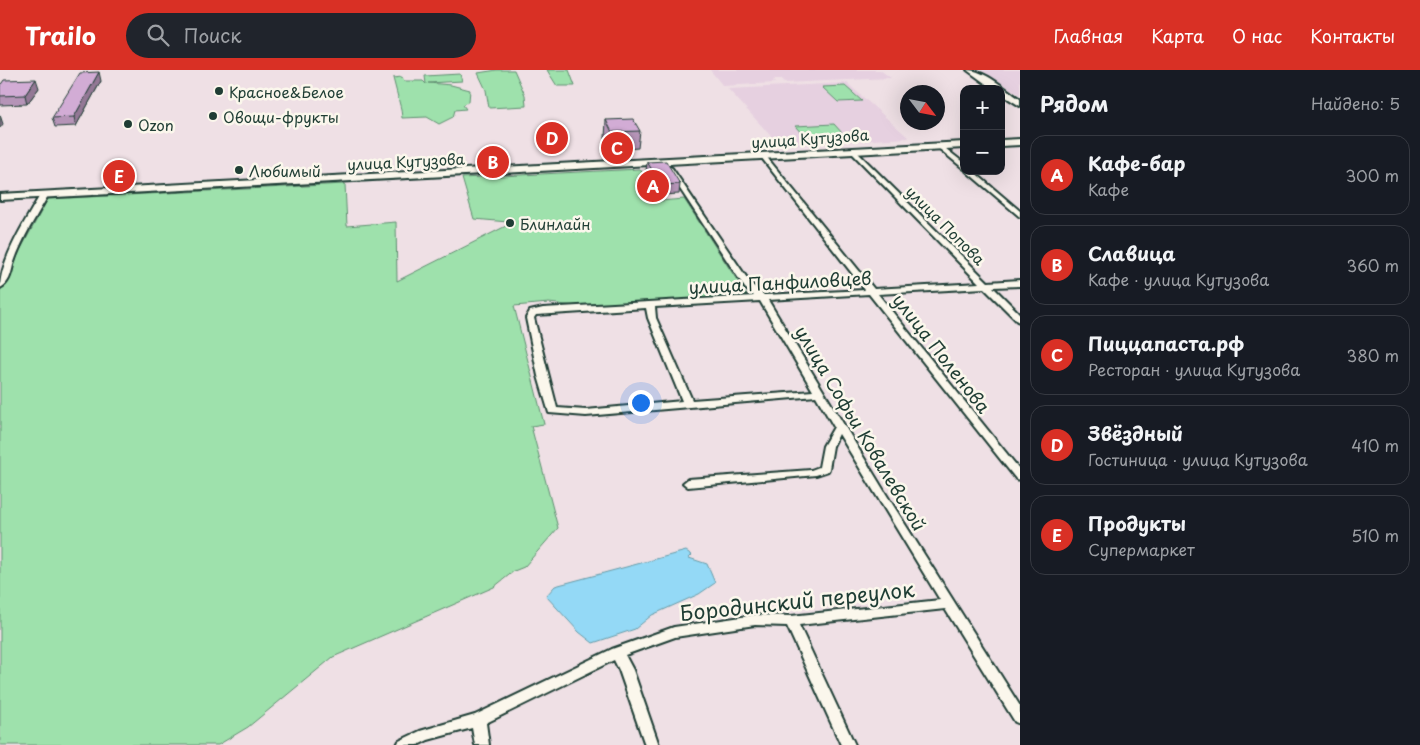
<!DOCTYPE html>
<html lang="ru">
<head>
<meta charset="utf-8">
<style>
  :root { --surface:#171b24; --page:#20242c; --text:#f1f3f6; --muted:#9ea1a6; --line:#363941; --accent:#d93025 }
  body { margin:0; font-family:"Playpen Sans",sans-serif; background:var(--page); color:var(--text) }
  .controls { position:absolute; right:15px; top:15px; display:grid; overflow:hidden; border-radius:10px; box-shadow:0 5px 20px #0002 }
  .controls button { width:45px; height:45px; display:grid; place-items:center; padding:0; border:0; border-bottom:1px solid var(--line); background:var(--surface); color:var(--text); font:25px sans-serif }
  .compass { position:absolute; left:900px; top:15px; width:45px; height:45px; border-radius:50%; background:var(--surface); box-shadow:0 5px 20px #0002; rotate:122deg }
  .you { position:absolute; left:640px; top:332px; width:18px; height:18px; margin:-12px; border:4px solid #fff; border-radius:50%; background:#1a73e8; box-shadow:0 0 0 8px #1a73e833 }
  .badge { display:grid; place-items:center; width:32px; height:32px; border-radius:50%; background:var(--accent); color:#fff; font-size:16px; font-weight:700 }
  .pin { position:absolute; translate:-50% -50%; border:2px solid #fff; box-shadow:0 1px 5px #0006 }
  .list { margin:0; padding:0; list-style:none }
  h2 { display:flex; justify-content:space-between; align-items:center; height:65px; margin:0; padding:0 20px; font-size:21px }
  h2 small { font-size:16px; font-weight:400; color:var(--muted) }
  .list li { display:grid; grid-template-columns:32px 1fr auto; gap:15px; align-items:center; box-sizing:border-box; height:80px; margin:0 10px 10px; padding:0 10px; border:1px solid var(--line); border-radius:15px }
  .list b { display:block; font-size:19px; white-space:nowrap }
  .list p { margin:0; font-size:16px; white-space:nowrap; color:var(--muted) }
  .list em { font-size:16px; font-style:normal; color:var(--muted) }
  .icon { flex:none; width:28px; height:28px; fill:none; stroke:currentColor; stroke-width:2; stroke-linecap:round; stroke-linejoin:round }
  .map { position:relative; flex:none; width:1020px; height:675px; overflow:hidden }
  header { display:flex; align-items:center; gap:30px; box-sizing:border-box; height:70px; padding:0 25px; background:var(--accent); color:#fff }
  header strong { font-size:24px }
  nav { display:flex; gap:28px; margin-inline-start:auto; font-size:18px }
  .search { width:350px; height:45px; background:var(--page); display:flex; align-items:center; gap:12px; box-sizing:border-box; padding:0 18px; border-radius:28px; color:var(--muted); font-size:19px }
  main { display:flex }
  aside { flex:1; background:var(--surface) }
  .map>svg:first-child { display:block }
</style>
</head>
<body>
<header>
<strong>Trailo</strong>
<div class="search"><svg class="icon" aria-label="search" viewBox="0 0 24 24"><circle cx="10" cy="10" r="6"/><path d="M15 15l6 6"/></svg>Поиск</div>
<nav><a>Главная</a><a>Карта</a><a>О нас</a><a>Контакты</a></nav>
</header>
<main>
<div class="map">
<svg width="1020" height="675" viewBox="0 0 1020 675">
  <rect width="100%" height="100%" fill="#efe0e5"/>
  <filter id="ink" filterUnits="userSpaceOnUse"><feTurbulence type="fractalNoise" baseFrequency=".02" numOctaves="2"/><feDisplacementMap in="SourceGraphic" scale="10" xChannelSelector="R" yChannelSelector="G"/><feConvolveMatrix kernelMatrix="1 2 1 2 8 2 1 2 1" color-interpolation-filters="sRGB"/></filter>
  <g filter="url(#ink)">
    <g fill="#e6d0e0">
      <path d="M710,0H880L891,8L784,13L781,10H773L775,13L723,16Z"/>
      <path d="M981,0H1020V25Z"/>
      <path d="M847,13L909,68L779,75L728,19Z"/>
    </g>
    <g fill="#9ee1ac" stroke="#5e8f70">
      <path d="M497,0H514L525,25L526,36L489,38L486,20L478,3Z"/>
      <path d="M547,0H569L575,16H557Z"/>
      <path d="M460,4L462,11L428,13L451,15L470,20L469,31L463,35L466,39L455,40L453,47L439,54L427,47L402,48L401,39L393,8L402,7L404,11H423L426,14L425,6Z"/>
      <path d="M845,16L862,31L838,32L822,17Z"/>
      <path d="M834,54L843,64L804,66L795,56Z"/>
      <path d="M640,99L660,131L684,129L748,227L576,236L549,233L514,236L544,354L531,356L558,458L524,497L514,501L494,517L333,587L248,657L218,675H0V221L11,206L18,184L48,129L345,114L347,156L396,152L397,211L510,154L508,152L474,149L462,108Z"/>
    </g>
    <path fill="#94d9f6" stroke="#659ba8" d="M686,481L692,485L689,488L707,494L715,513L699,524L652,545L635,559L593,573L579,562L546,526L555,516Z"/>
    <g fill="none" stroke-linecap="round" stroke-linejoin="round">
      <defs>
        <g id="street">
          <path d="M937,75H941L964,93V99L937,77Z"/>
          <path d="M850,79H854L988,212L1020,210V216L993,217L1020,244V252L1017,251L984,218L878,224L1020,400V410L1016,409L869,224L768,230L886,424L1020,636V654L1015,652L945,539L799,555L855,675H841L787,556L755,555L675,567L625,585L633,600L659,675H645L619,600L614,590L486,653L489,675H475L472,658L428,670L418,675H397L399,671L420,661L475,645L612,579L674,557L755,545L791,546L940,530L839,364L833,376L829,399L828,401L816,405L688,417L683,413L688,409L811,400L819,397L823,376L834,357L816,326L586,346L549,343L538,306L526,248L530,241L543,238L754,226L745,218L667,99L670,97L672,98L751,214L764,225L865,220L761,87V85H765L874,219L979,213L850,81ZM760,231L813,321L692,330L656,248L655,237ZM646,238L648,248L682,331L586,340L557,338L534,248L536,245Z"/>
          <path d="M966,101H973L1020,141V147Z"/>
          <path d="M42,122L49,124C36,147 21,170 13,195C11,204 9,214 0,218C0,190 28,146 42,122Z"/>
        </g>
        <g id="secondary">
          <path d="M967,0C985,0 1005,19 1020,29V36L1001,24V19H993Z"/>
          <path d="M1020,69V75L1001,76V70Z"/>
          <path d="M964,72V78L0,130V124Z"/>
        </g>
      </defs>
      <use href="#street" stroke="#1f3d34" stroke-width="4"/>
      <use href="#secondary" stroke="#1f3d34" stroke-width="4"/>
      <use href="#street" fill="#fbf7ec" fill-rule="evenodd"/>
      <use href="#secondary" fill="#fbf7ec" fill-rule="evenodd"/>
    </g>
    <g fill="#b594b7" stroke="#1f3d34">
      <path d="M101,11L76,56L55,57L52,48Z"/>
      <path d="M0,16L39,18L27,34L0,35Z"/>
      <path d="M606,50L640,61L638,78L611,80L605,68Z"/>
      <path d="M647,92L680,114L679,124L661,125L646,101Z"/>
    </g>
    <g fill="#937895" stroke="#1f3d34">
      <path d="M99,2L101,11L76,56L74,47Z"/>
      <path d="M36,9L39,18L27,34L25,25Z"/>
      <path d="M0,45L3,54L0,58Z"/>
    </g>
    <g fill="#d2acd5" stroke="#1f3d34">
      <path d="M99,2L74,47L52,48L80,3Z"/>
      <path d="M36,9L25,25L0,26V16L4,10Z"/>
      <path d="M633,49L640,61L612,62L606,50Z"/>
      <path d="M666,91L680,114L662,115L647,92Z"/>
    </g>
  </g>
  <g fill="#1f3d34" stroke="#fbf7ec" stroke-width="2">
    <circle cx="219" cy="21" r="5"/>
    <circle cx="213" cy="46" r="5"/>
    <circle cx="128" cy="54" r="5"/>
    <circle cx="239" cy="100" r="5"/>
    <circle cx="510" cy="153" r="5"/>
  </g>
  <g text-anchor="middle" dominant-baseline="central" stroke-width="5" stroke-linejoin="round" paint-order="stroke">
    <g font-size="15" fill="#1f3d34" stroke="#fbf7ec" text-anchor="start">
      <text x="229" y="21">Красное&amp;Белое</text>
      <text x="223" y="46">Овощи-фрукты</text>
      <text x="138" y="54">Ozon</text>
      <text x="249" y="100">Любимый</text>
      <text x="520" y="153">Блинлайн</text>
    </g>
    <g font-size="15" fill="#1f3d34" stroke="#fbf7ec">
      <text transform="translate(810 68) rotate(-4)">улица Кутузова</text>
      <text transform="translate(406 91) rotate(-3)">улица Кутузова</text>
      <text transform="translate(946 155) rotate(45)">улица Попова</text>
    </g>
    <g font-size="18" fill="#1f3d34" stroke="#fbf7ec">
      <text transform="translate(780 212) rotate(-3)">улица Панфиловцев</text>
      <text transform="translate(942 283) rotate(52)">улица Поленова</text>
      <text transform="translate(861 358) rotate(59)">улица Софьи Ковалевской</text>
    </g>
    <g font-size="21" fill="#1f3d34" stroke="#fbf7ec">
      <text transform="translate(797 530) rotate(-6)">Бородинский переулок</text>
    </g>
  </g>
</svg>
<div class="controls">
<button>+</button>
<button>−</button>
</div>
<svg class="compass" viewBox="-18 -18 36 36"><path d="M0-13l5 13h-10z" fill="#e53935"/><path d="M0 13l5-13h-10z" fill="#9ea1a6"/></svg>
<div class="you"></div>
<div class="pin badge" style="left:653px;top:116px">A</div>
<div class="pin badge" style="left:493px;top:92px">B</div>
<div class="pin badge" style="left:617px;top:78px">C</div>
<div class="pin badge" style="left:552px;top:68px">D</div>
<div class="pin badge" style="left:119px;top:106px">E</div>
</div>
<aside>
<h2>Рядом<small>Найдено: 5</small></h2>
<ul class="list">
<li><span class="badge">A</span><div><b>Кафе-бар</b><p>Кафе</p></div><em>300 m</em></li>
<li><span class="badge">B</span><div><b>Славица</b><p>Кафе · улица Кутузова</p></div><em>360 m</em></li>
<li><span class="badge">C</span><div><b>Пиццапаста.рф</b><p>Ресторан · улица Кутузова</p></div><em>380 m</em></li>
<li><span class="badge">D</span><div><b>Звёздный</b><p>Гостиница · улица Кутузова</p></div><em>410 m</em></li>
<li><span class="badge">E</span><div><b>Продукты</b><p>Супермаркет</p></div><em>510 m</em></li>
</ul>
</aside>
</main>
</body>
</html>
